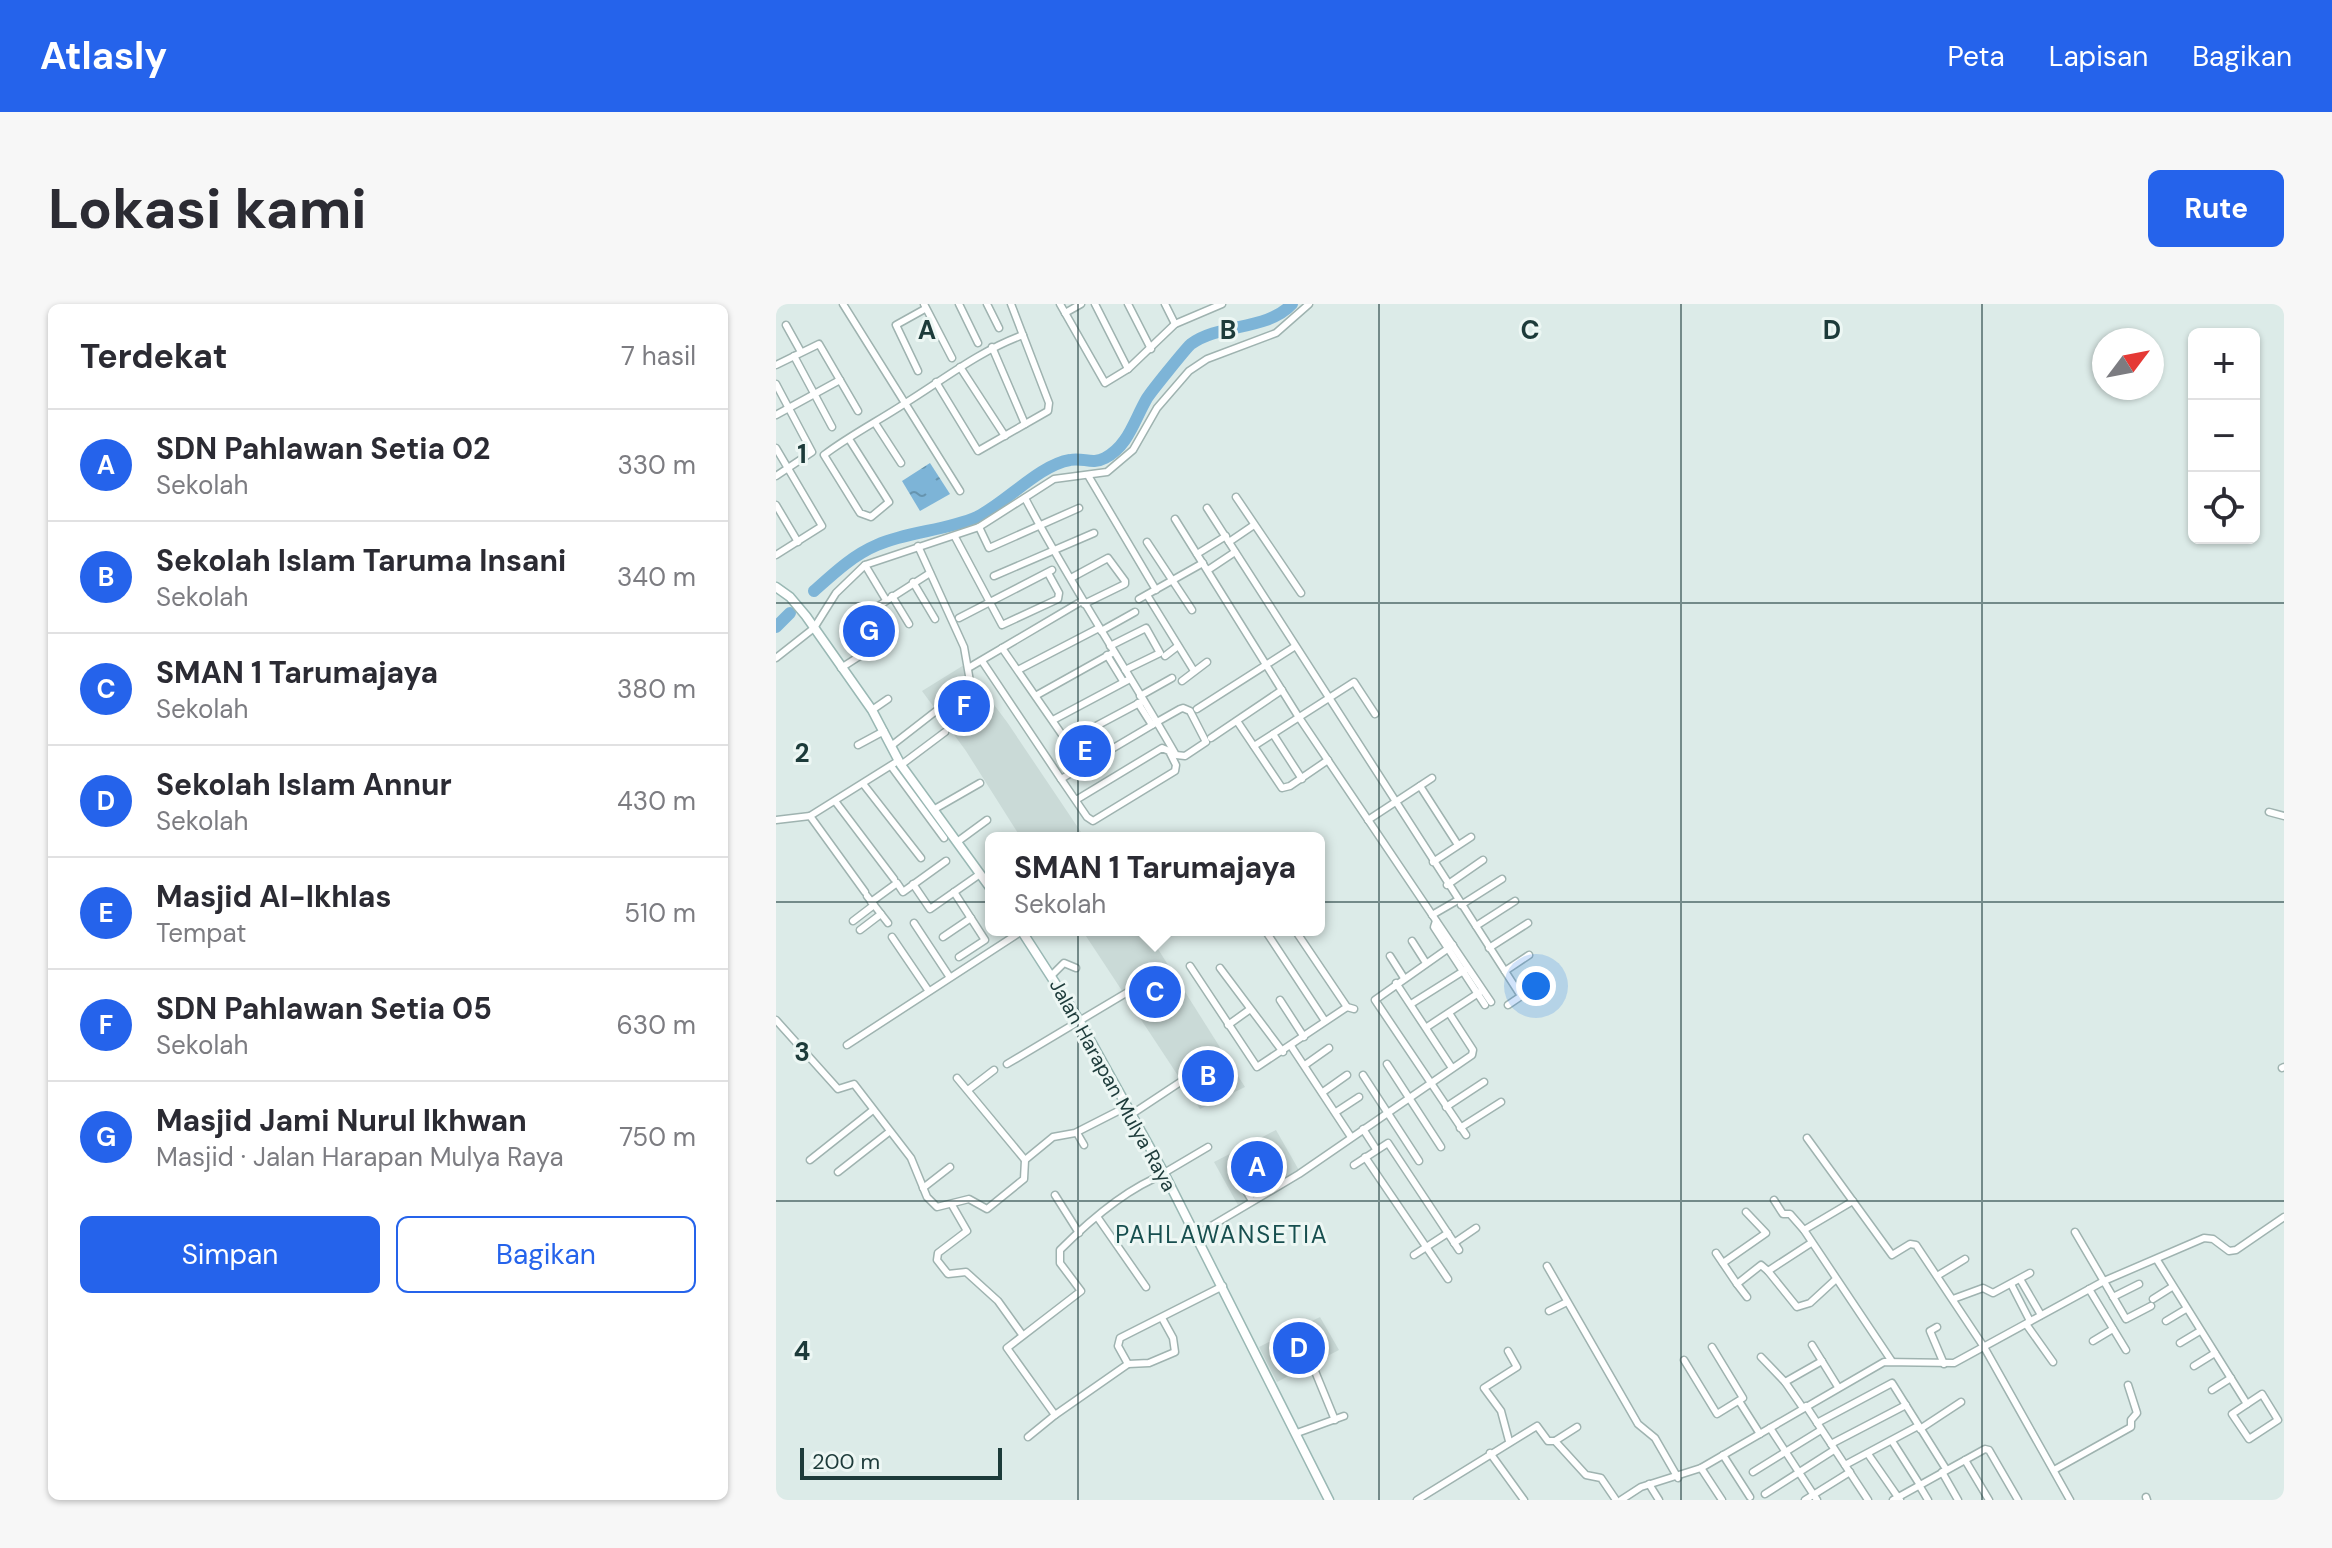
<!DOCTYPE html>
<html lang="id">
<head>
<meta charset="utf-8">
<style>
  :root { --surface:#fff; --page:#f7f7f7; --text:#2b2b33; --muted:#7c7c81; --line:#e1e1e2; --accent:#2563eb }
  body { margin:0; font-family:"DM Sans",sans-serif; background:var(--page); color:var(--text) }
  .controls { position:absolute; right:24px; top:24px; display:grid; overflow:hidden; border-radius:12px; box-shadow:0 2px 6px #0004 }
  .controls button { width:72px; height:72px; display:grid; place-items:center; padding:0; border:0; border-bottom:2px solid var(--line); background:var(--surface); color:var(--text); font:40px sans-serif }
  .compass { position:absolute; left:1316px; top:24px; width:72px; height:72px; border-radius:50%; background:var(--surface); box-shadow:0 2px 6px #0004; rotate:58deg }
  .scale { position:absolute; left:24px; bottom:20px; width:202px; box-sizing:border-box; padding-left:8px; border:4px solid #1d3b3a; border-top:0; font-size:22px; line-height:28px; white-space:nowrap; color:#1d3b3a; -webkit-text-stroke:6px #edf7f4; paint-order:stroke }
  .you { position:absolute; left:760px; top:682px; width:28px; height:28px; margin:-20px; border:6px solid #fff; border-radius:50%; background:#1a73e8; box-shadow:0 0 0 12px #1a73e833 }
  .badge { display:grid; place-items:center; width:52px; height:52px; border-radius:50%; background:var(--accent); color:#fff; font-size:26px; font-weight:700 }
  .pin { position:absolute; translate:-50% -50%; border:4px solid #fff; box-shadow:0 2px 8px #0006 }
  .popup { position:absolute; left:209px; top:528px; width:340px; height:104px; box-sizing:border-box; display:grid; place-content:center; border-radius:12px; background:var(--surface); filter:drop-shadow(0 2px 6px #0005); font-size:26px; white-space:nowrap; color:var(--muted) }
  .popup b { font-size:30px; color:var(--text) }
  .popup::after { content:''; position:absolute; left:50%; top:100%; margin-left:-16px; border:16px solid transparent; border-top-color:var(--surface) }
  .list { margin:0; padding:0; list-style:none }
  h2 { display:flex; justify-content:space-between; align-items:center; height:104px; margin:0; padding:0 32px; font-size:34px }
  h2 small { font-size:26px; font-weight:400; color:var(--muted) }
  .list li { display:grid; grid-template-columns:52px 1fr auto; gap:24px; align-items:center; box-sizing:border-box; height:112px; padding:0 32px; border-top:2px solid var(--line) }
  .list b { display:block; font-size:30px; white-space:nowrap }
  .list p { margin:0; font-size:26px; white-space:nowrap; color:var(--muted) }
  .list em { font-size:26px; font-style:normal; color:var(--muted) }
  .actions { display:flex; gap:16px; padding:24px 32px }
  .actions a { flex:1; padding:18px 0; border:2px solid var(--accent); border-radius:12px; text-align:center; font-size:28px; color:var(--accent) }
  .actions .main { background:var(--accent); color:#fff }
  .icon { flex:none; width:44px; height:44px; fill:none; stroke:currentColor; stroke-width:2; stroke-linecap:round; stroke-linejoin:round }
  .map { position:relative; flex:none; width:1508px; height:1196px; overflow:hidden; border-radius:12px }
  header { display:flex; align-items:center; gap:48px; box-sizing:border-box; height:112px; padding:0 40px; background:var(--accent); color:#fff }
  header strong { font-size:38px }
  nav { display:flex; gap:44px; margin-inline-start:auto; font-size:28px }
  .intro { display:flex; align-items:center; justify-content:space-between; box-sizing:border-box; height:192px; padding:0 48px }
  h1 { margin:0; font-size:56px }
  .button { padding:20px 36px; border-radius:12px; background:var(--accent); color:#fff; font-size:28px; font-weight:700 }
  main { display:flex; gap:48px; padding:0 48px }
  aside { flex:1; background:var(--surface); border-radius:12px; box-shadow:0 2px 6px #0004 }
  .map>svg:first-child { display:block }
</style>
</head>
<body>
<header>
<strong>Atlasly</strong>
<nav><a>Peta</a><a>Lapisan</a><a>Bagikan</a></nav>
</header>
<div class="intro"><h1>Lokasi kami</h1><a class="button">Rute</a></div>
<main>
<aside>
<h2>Terdekat<small>7 hasil</small></h2>
<ul class="list">
<li><span class="badge">A</span><div><b>SDN Pahlawan Setia 02</b><p>Sekolah</p></div><em>330 m</em></li>
<li><span class="badge">B</span><div><b>Sekolah Islam Taruma Insani</b><p>Sekolah</p></div><em>340 m</em></li>
<li><span class="badge">C</span><div><b>SMAN 1 Tarumajaya</b><p>Sekolah</p></div><em>380 m</em></li>
<li><span class="badge">D</span><div><b>Sekolah Islam Annur</b><p>Sekolah</p></div><em>430 m</em></li>
<li><span class="badge">E</span><div><b>Masjid Al-Ikhlas</b><p>Tempat</p></div><em>510 m</em></li>
<li><span class="badge">F</span><div><b>SDN Pahlawan Setia 05</b><p>Sekolah</p></div><em>630 m</em></li>
<li><span class="badge">G</span><div><b>Masjid Jami Nurul Ikhwan</b><p>Masjid · Jalan Harapan Mulya Raya</p></div><em>750 m</em></li>
</ul>
<div class="actions"><a class="main">Simpan</a><a>Bagikan</a></div>
</aside>
<div class="map">
<svg width="1508" height="1196" viewBox="0 0 1508 1196">
  <defs>
    <pattern id="water-ripples" width="26" height="14" patternUnits="userSpaceOnUse" patternTransform="scale(2)"><rect width="26" height="14" fill="#7db4d7"/><path d="M2 4q2-2 4 0t4 0M15 11q2-2 4 0t4 0" fill="none" stroke="#6694af"/></pattern>
  </defs>
  <rect width="100%" height="100%" fill="#dcebe8"/>
  <g fill="#cadad7">
    <path d="M188,361L231,418L309,534H245L190,447L146,387Z"/>
    <path d="M306,626H370L469,783L424,805Z"/>
    <path d="M500,826L524,868L463,903L438,858Z"/>
    <path d="M544,1013L563,1046L501,1078L483,1043Z"/>
  </g>
  <path fill="url(#water-ripples)" d="M154,159L174,190L144,207L126,177Z"/>
  <g fill="none" stroke-linecap="round" stroke-linejoin="round">
    <g stroke="#7db4d7" stroke-width="12">
      <path d="M38,287C57,270 77,251 101,241C133,227 169,227 201,213C230,199 263,161 294,156C307,153 316,161 329,154C352,142 358,117 370,96C372,91 412,42 415,40C443,19 491,27 516,0"/>
      <path d="M0,323L14,309"/>
    </g>
    <defs>
      <g id="street">
        <path d="M67,0L184,187"/>
        <path d="M148,0L176,54"/>
        <path d="M183,0L202,39"/>
        <path d="M211,0L223,24"/>
        <path d="M284,0L329,79L352,65L399,20L446,0"/>
        <path d="M319,0L352,65"/>
        <path d="M352,0L375,45"/>
        <path d="M389,0L399,20"/>
        <path d="M289,9L305,0"/>
        <path d="M10,21L25,48"/>
        <path d="M216,43L249,120"/>
        <path d="M18,52L56,123"/>
        <path d="M0,61L43,40L82,107"/>
        <path d="M184,63L229,132"/>
        <path d="M142,67L120,21L147,6"/>
        <path d="M160,78L202,147L272,107L273,99L235,0"/>
        <path d="M0,80L36,148L0,172"/>
        <path d="M0,111L64,76"/>
        <path d="M99,119L125,159"/>
        <path d="M73,135L113,198L95,213L84,209L48,151C73,132 102,117 128,100C167,76 203,47 247,31"/>
        <path d="M0,144L46,222L0,251"/>
        <path d="M313,173L380,286"/>
        <path d="M460,193L525,289"/>
        <path d="M0,201L22,238"/>
        <path d="M431,204L745,692"/>
        <path d="M399,215L522,412L715,698"/>
        <path d="M203,223L213,244L303,204"/>
        <path d="M179,233L226,321L282,295L283,289L272,269"/>
        <path d="M371,238L416,306"/>
        <path d="M453,238L478,221"/>
        <path d="M421,250L450,232"/>
        <path d="M89,261L110,296"/>
        <path d="M432,266L459,248"/>
        <path d="M218,272L318,229"/>
        <path d="M295,274L332,254L349,277V280L308,300"/>
        <path d="M137,278L159,315"/>
        <path d="M371,291L418,367"/>
        <path d="M116,292L133,320"/>
        <path d="M363,295L427,259"/>
        <path d="M93,308L154,269"/>
        <path d="M183,314L276,266"/>
        <path d="M325,327L359,308"/>
        <path d="M334,342L370,324L384,349L349,366"/>
        <path d="M226,344L307,461"/>
        <path d="M331,351L347,377"/>
        <path d="M389,352L402,342"/>
        <path d="M0,354L38,324L60,289L89,261L203,223L278,175L331,168L357,146L381,104L413,67L431,55L500,29L533,0"/>
        <path d="M206,357L285,475L378,420L381,418L404,405L407,404L414,407L430,438L409,452L400,451C351,365 295,282 249,194"/>
        <path d="M194,363L306,297"/>
        <path d="M65,364L90,348"/>
        <path d="M242,366L323,324"/>
        <path d="M406,377L431,358"/>
        <path d="M261,391L338,348"/>
        <path d="M364,392L396,374"/>
        <path d="M362,399L376,421"/>
        <path d="M421,405L518,343"/>
        <path d="M96,406L112,395"/>
        <path d="M277,416L354,375"/>
        <path d="M461,417L506,484L514,482L552,456"/>
        <path d="M497,430L526,475"/>
        <path d="M435,434L506,386"/>
        <path d="M292,437L367,397"/>
        <path d="M82,441L108,427"/>
        <path d="M115,442L169,400L191,390L195,383L188,343L142,242"/>
        <path d="M478,442L578,378L599,410"/>
        <path d="M125,461L169,428"/>
        <path d="M115,462L168,534"/>
        <path d="M285,475L311,513L317,517L399,467L400,461L393,447L386,444L300,496"/>
        <path d="M88,481L145,554"/>
        <path d="M644,482L682,541"/>
        <path d="M59,497L118,575"/>
        <path d="M157,506L204,479"/>
        <path d="M1493,508L1508,512"/>
        <path d="M0,516L34,512"/>
        <path d="M592,516L656,474"/>
        <path d="M181,538L211,516"/>
        <path d="M657,558L695,533"/>
        <path d="M137,580L154,605L204,570"/>
        <path d="M671,581L707,556"/>
        <path d="M89,588L34,512L122,457"/>
        <path d="M178,588L209,636L183,653"/>
        <path d="M91,592L112,619"/>
        <path d="M95,598L121,579L127,588L170,557"/>
        <path d="M685,601L726,575"/>
        <path d="M656,611L682,596"/>
        <path d="M77,617L98,601"/>
        <path d="M660,617L658,623L709,701"/>
        <path d="M138,619L173,672"/>
        <path d="M700,622L739,597"/>
        <path d="M84,626L105,610"/>
        <path d="M489,626L549,717"/>
        <path d="M519,626L571,703L578,705"/>
        <path d="M116,633L152,686"/>
        <path d="M167,633L195,614"/>
        <path d="M636,637L650,659"/>
        <path d="M677,641L599,696L690,831"/>
        <path d="M713,644L752,619"/>
        <path d="M614,652L628,674"/>
        <path d="M414,662L481,763L571,703"/>
        <path d="M444,664L507,748"/>
        <path d="M729,667L753,651"/>
        <path d="M276,671L288,659L300,664"/>
        <path d="M620,679L676,764"/>
        <path d="M504,696L528,733"/>
        <path d="M635,700L689,666"/>
        <path d="M732,701L763,680"/>
        <path d="M0,716L62,785L78,780L135,854L151,893L161,903L193,895L211,905L248,875L249,856L277,833L299,829L352,802"/>
        <path d="M452,721L473,706"/>
        <path d="M651,723L704,688"/>
        <path d="M71,741L246,627"/>
        <path d="M515,742L575,833"/>
        <path d="M231,760L377,673"/>
        <path d="M611,760L665,843"/>
        <path d="M529,761L553,744"/>
        <path d="M1506,764L1508,763"/>
        <path d="M587,771L643,857"/>
        <path d="M181,774L249,856"/>
        <path d="M192,786L218,766"/>
        <path d="M547,788L571,771"/>
        <path d="M670,803L708,778"/>
        <path d="M560,808L583,793"/>
        <path d="M356,810L421,767"/>
        <path d="M684,824L725,798"/>
        <path d="M587,825L600,845"/>
        <path d="M301,829L308,841"/>
        <path d="M1031,834L1116,951L1134,940L1140,941L1208,1043L1294,1196"/>
        <path d="M589,853L672,975"/>
        <path d="M34,856L97,806"/>
        <path d="M578,861L612,839L683,946"/>
        <path d="M457,864L476,897"/>
        <path d="M62,868L113,828"/>
        <path d="M388,869L432,843"/>
        <path d="M389,870C351,884 312,918 284,946V959L305,987L231,1044L279,1111L352,1060L342,1042L344,1034L447,982"/>
        <path d="M147,884L174,863"/>
        <path d="M279,891L303,929"/>
        <path d="M998,896L1007,910H1014L1028,926L1115,1056"/>
        <path d="M176,901L191,927L162,949L161,956L172,970L190,968L222,997L245,1029"/>
        <path d="M322,914L370,983"/>
        <path d="M1028,926L1077,897"/>
        <path d="M1299,928L1350,1015L1375,1002"/>
        <path d="M420,931L523,870L696,751L697,746L673,709"/>
        <path d="M678,939L700,924"/>
        <path d="M1035,939L992,967L1021,1003L1034,999L1059,976"/>
        <path d="M940,949L961,980L985,961L992,967"/>
        <path d="M638,951L672,929"/>
        <path d="M1381,956L1471,1100"/>
        <path d="M947,959L990,929L970,908"/>
        <path d="M771,962L862,1120L879,1134L902,1174"/>
        <path d="M1161,972L1189,955"/>
        <path d="M1244,975L1265,1011"/>
        <path d="M961,980L971,993"/>
        <path d="M1235,980L1254,1017"/>
        <path d="M1313,985L1350,1046"/>
        <path d="M1337,993L1363,980"/>
        <path d="M1177,995L1207,984L1217,989L1254,969"/>
        <path d="M1377,995L1396,983"/>
        <path d="M773,1007L791,998"/>
        <path d="M1390,1017L1410,1005"/>
        <path d="M1250,1020L1277,1058"/>
        <path d="M1161,1023L1154,1027L1168,1060"/>
        <path d="M1317,1037L1337,1025"/>
        <path d="M1404,1039L1424,1027"/>
        <path d="M1036,1041L1062,1083"/>
        <path d="M732,1047L741,1063L708,1084L725,1107L733,1137"/>
        <path d="M985,1053L1009,1078L1027,1104"/>
        <path d="M908,1056L941,1110L967,1094L936,1043"/>
        <path d="M352,1060L373,1059L399,1048L397,1034L386,1014"/>
        <path d="M536,1060L559,1116"/>
        <path d="M1418,1062L1439,1049"/>
        <path d="M1009,1078L1046,1057"/>
        <path d="M1436,1086L1455,1074"/>
        <path d="M1486,1090L1502,1116L1473,1135L1456,1110Z"/>
        <path d="M963,1097L984,1130"/>
        <path d="M1030,1102L1092,1196"/>
        <path d="M1041,1119L1116,1079L1170,1165"/>
        <path d="M994,1124L1041,1196"/>
        <path d="M1144,1125L1185,1098"/>
        <path d="M521,1129L568,1112"/>
        <path d="M252,1133L279,1111"/>
        <path d="M779,1137L801,1123"/>
        <path d="M1116,1137L1144,1181"/>
        <path d="M1055,1140L1130,1101"/>
        <path d="M714,1149L748,1196"/>
        <path d="M1092,1150L1124,1196"/>
        <path d="M947,1151L974,1193"/>
        <path d="M1189,1156L1213,1196"/>
        <path d="M1069,1161L1142,1122"/>
        <path d="M925,1164L946,1196"/>
        <path d="M1278,1166L1355,1123V1116L1361,1109L1352,1081"/>
        <path d="M977,1168L1045,1126"/>
        <path d="M1166,1168L1182,1196"/>
        <path d="M873,1180L883,1196"/>
        <path d="M1143,1181L1152,1196"/>
        <path d="M989,1190L1058,1146"/>
        <path d="M1370,1193L1371,1196"/>
        <path d="M641,1196L761,1122L772,1137H779L810,1171L825,1174L840,1196"/>
        <path d="M845,1196L865,1183L925,1164L1108,1058L1178,1059L1328,977L1428,934L1437,935L1453,947L1460,946L1508,913"/>
        <path d="M1029,1196L1074,1168"/>
        <path d="M1117,1196L1209,1145L1213,1146L1242,1196"/>
      </g>
      <g id="secondary">
        <path d="M0,283L14,293L30,312L96,406L125,461L215,585"/>
        <path d="M245,626L303,716L388,869L553,1196"/>
      </g>
    </defs>
    <use href="#street" stroke="#9fb3b0" stroke-width="9"/>
    <use href="#secondary" stroke="#9ab8b4" stroke-width="11"/>
    <use href="#street" stroke="#fff" stroke-width="6"/>
    <use href="#secondary" stroke="#fff" stroke-width="8"/>
  </g>
  <path fill="none" stroke="#1d3b3a" stroke-width="2" stroke-opacity="0.55" d="M302,0V1196M603,0V1196M905,0V1196M1206,0V1196M0,299H1508M0,598H1508M0,897H1508"/>
  <g text-anchor="middle" dominant-baseline="central" stroke-width="6" stroke-linejoin="round" paint-order="stroke">
    <g font-size="20" fill="#1d3b3a" stroke="#edf7f4">
      <text transform="translate(337 781) rotate(61)">Jalan Harapan Mulya Raya</text>
    </g>
    <g font-size="24" letter-spacing="2" fill="#174f4f" stroke="#edf7f4">
      <text x="446" y="930">PAHLAWANSETIA</text>
    </g>
  </g>
  <g font-size="26" text-anchor="middle" font-weight="bold" fill="#1d3b3a" stroke="#edf7f4" stroke-width="6" stroke-linejoin="round" paint-order="stroke">
    <text x="151" y="35">A</text>
    <text x="452" y="35">B</text>
    <text x="754" y="35">C</text>
    <text x="1056" y="35">D</text>
    <text x="26" y="159">1</text>
    <text x="26" y="458">2</text>
    <text x="26" y="757">3</text>
    <text x="26" y="1056">4</text>
  </g>
</svg>
<div class="controls">
<button>+</button>
<button>−</button>
<button><svg class="icon" aria-label="locate" viewBox="0 0 24 24"><circle cx="12" cy="12" r="6"/><path d="M12 2v4M12 18v4M2 12h4M18 12h4"/></svg></button>
</div>
<svg class="compass" viewBox="-18 -18 36 36"><path d="M0-13l5 13h-10z" fill="#e53935"/><path d="M0 13l5-13h-10z" fill="#7c7c81"/></svg>
<div class="scale">200 m</div>
<div class="you"></div>
<div class="pin badge" style="left:481px;top:863px">A</div>
<div class="pin badge" style="left:432px;top:772px">B</div>
<div class="pin badge" style="left:379px;top:688px">C</div>
<div class="popup"><b>SMAN 1 Tarumajaya</b>Sekolah</div>
<div class="pin badge" style="left:523px;top:1044px">D</div>
<div class="pin badge" style="left:309px;top:447px">E</div>
<div class="pin badge" style="left:188px;top:402px">F</div>
<div class="pin badge" style="left:93px;top:327px">G</div>
</div>
</main>
</body>
</html>
